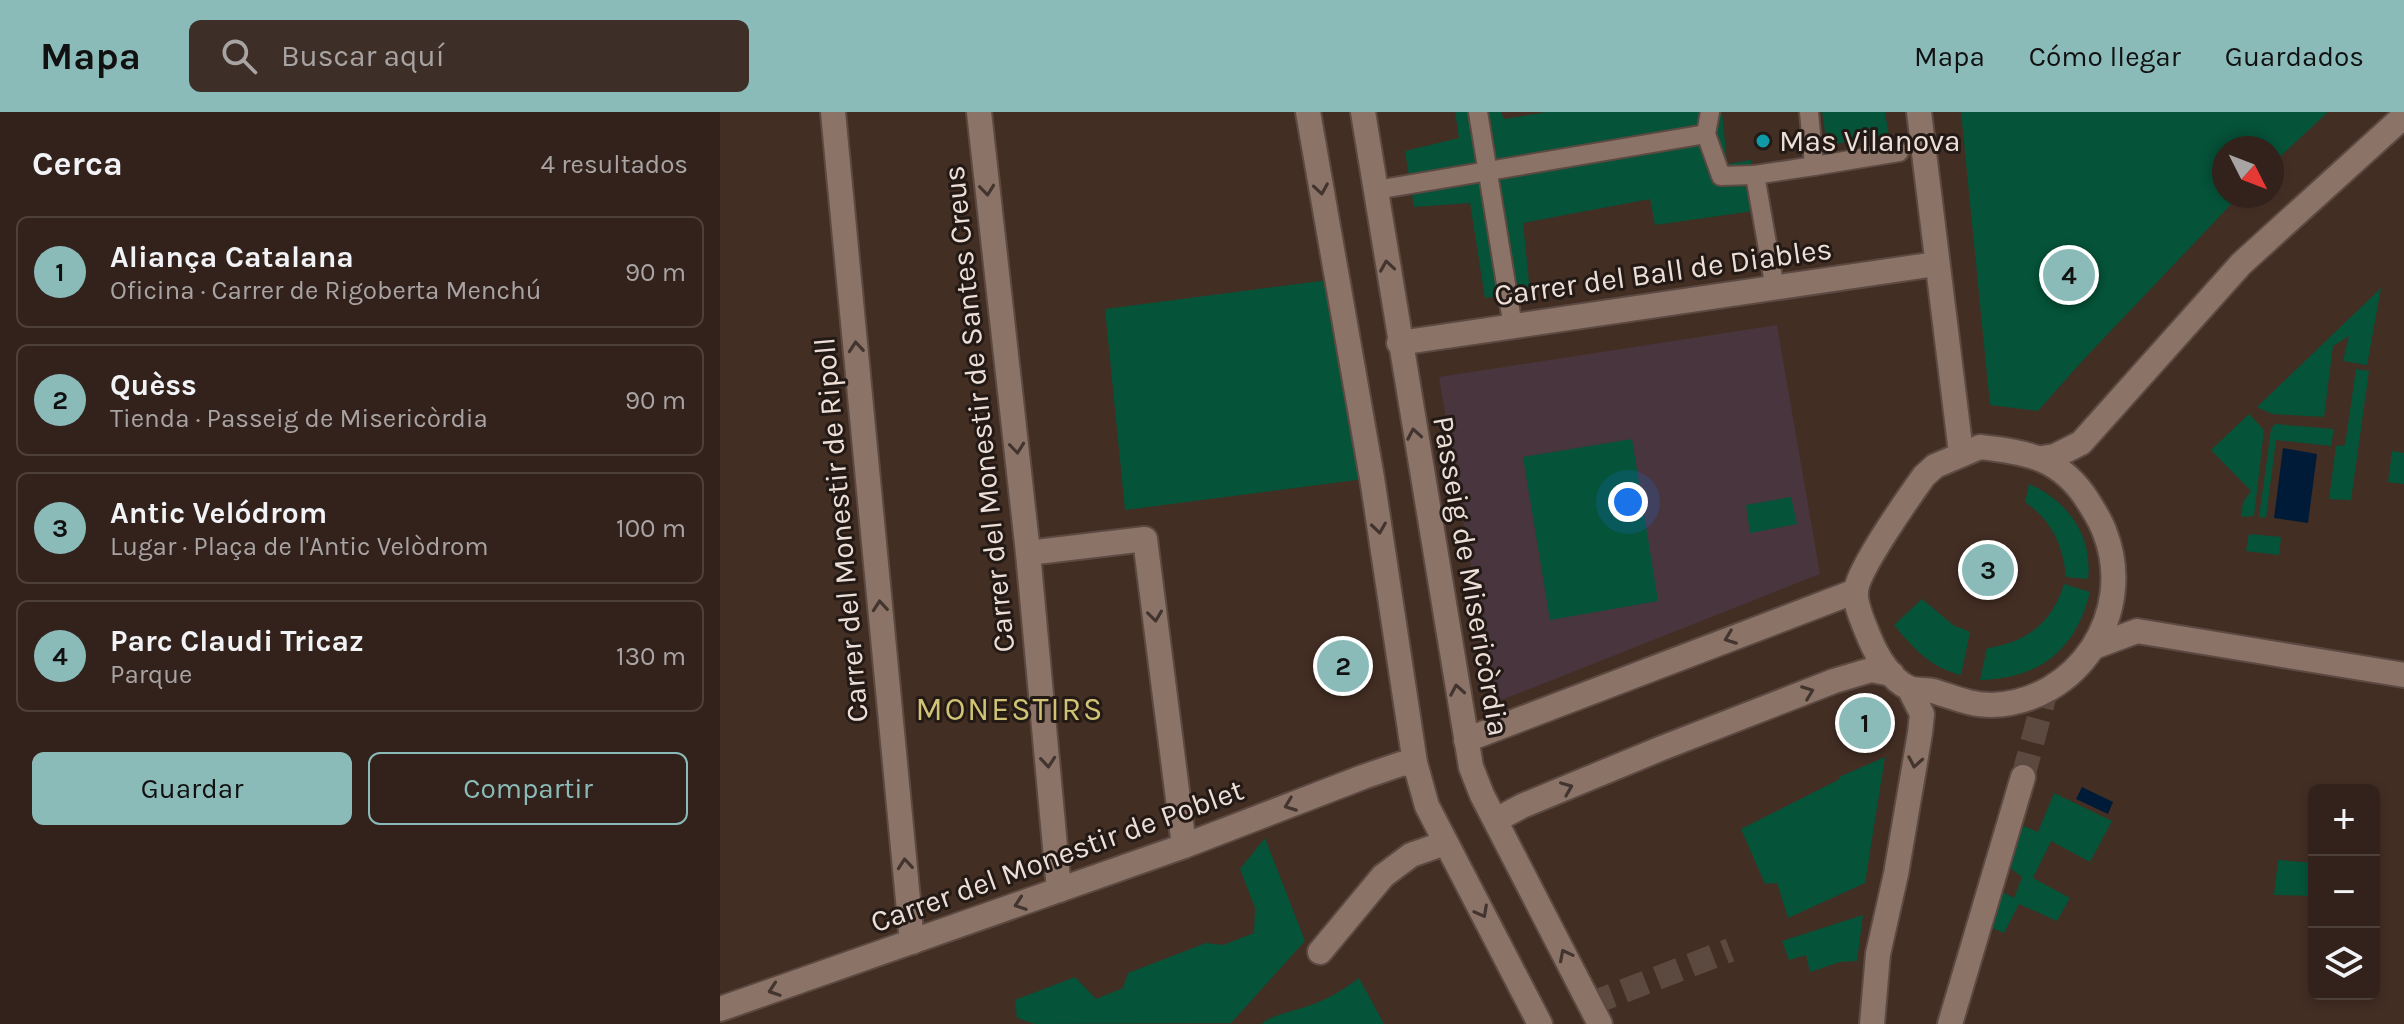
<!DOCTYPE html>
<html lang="es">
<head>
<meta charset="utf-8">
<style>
  :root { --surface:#32221b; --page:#3d2f28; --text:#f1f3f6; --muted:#a8a4a3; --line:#4d3f3a; --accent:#8bbbb9 }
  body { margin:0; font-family:Karla,sans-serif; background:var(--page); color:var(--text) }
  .controls { position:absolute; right:24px; bottom:24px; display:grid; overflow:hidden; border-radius:12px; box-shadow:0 4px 12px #0003 }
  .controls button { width:72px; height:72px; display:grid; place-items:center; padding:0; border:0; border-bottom:2px solid var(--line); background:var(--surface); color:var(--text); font:40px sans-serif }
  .compass { position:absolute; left:1492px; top:24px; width:72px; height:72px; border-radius:50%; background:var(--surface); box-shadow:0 4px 12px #0003; rotate:132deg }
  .you { position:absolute; left:908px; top:390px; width:28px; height:28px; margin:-20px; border:6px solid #fff; border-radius:50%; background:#1a73e8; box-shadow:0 0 0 12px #1a73e833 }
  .badge { display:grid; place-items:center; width:52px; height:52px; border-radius:50%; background:var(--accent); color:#111; font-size:26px; font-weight:700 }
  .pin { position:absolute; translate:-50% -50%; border:4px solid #fff; box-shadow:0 2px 8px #0006 }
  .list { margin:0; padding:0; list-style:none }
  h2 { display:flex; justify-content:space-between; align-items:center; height:104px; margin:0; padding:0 32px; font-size:34px }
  h2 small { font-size:26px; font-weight:400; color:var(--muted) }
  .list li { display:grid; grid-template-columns:52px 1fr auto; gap:24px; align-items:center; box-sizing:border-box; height:112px; margin:0 16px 16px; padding:0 16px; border:2px solid var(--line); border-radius:12px }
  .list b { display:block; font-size:30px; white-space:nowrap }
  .list p { margin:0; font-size:26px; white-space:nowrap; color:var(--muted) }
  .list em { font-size:26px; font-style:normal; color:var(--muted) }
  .actions { display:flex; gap:16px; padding:24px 32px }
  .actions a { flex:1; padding:18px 0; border:2px solid var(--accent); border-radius:12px; text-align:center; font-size:28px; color:var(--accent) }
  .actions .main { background:var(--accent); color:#111 }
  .icon { flex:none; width:44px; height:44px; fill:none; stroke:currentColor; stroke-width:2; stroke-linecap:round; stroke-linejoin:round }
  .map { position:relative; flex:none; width:1684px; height:912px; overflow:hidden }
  header { display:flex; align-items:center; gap:48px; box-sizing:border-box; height:112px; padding:0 40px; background:var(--accent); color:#111 }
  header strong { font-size:38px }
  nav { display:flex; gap:44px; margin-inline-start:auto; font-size:28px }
  .search { width:560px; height:72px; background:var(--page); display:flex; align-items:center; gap:20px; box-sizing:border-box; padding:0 28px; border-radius:12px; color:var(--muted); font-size:30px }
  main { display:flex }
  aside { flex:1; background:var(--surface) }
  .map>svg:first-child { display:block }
</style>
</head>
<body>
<header>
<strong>Mapa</strong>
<div class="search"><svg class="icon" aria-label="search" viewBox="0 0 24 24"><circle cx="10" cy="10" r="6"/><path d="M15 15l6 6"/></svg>Buscar aquí</div>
<nav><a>Mapa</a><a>Cómo llegar</a><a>Guardados</a></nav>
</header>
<main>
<aside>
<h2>Cerca<small>4 resultados</small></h2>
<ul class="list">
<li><span class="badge">1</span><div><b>Aliança Catalana</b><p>Oficina · Carrer de Rigoberta Menchú</p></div><em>90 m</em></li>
<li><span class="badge">2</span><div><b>Quèss</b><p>Tienda · Passeig de Misericòrdia</p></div><em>90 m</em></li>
<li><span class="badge">3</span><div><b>Antic Velódrom</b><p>Lugar · Plaça de l'Antic Velòdrom</p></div><em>100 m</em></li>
<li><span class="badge">4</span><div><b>Parc Claudi Tricaz</b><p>Parque</p></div><em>130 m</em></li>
</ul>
<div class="actions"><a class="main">Guardar</a><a>Compartir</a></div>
</aside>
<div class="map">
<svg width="1684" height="912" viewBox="0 0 1684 912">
  <rect width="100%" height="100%" fill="#432e24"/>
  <path fill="#49353d" d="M1057,213L1100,462L774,591L719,265Z"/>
  <g fill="#055339">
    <path d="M735,0H781L784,7L827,0H1002L1007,52L1031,48L1034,99L935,113L930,87L803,111L810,180L765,186L750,91L694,95L685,39L739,26Z"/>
    <path d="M1102,0H1165L1169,24L1107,33Z"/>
    <path d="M1241,0H1608L1552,52V36H1504V84H1519L1364,247L1318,299L1270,293Z"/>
    <path d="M616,167L652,366L405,398L385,197Z"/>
    <path d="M1661,176L1647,253L1623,249L1629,224L1613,234L1604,305L1552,302L1537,295Z"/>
    <path d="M1636,257L1649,259L1631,388L1609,387L1616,334L1625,333Z"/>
    <path d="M1529,302L1544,318L1534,404L1521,405L1523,390L1531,379L1491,338Z"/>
    <path d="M1555,312L1614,317L1611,334L1556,328L1546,406L1539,405L1551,317Z"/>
    <path d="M912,327L938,489L830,508L803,345Z"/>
    <path d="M1672,339L1684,341V372L1668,370Z"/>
    <path d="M1309,372C1348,389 1373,424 1368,467L1346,465C1343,433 1332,409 1305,390Z"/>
    <path d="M1071,385L1077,412L1030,421L1026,393Z"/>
    <path d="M1529,422L1561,425L1559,443L1526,439Z"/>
    <path d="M1344,472L1370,480C1356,538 1319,567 1260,568L1267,536C1306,531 1333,510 1344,472Z"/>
    <path d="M1202,487L1233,513L1250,520L1241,563C1211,556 1193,536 1174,513Z"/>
    <path d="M1165,645L1145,771L1068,806L1057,771L1045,772L1021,717L1120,667L1119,665Z"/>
    <path d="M1334,681L1392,709L1370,750L1331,729L1313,766L1350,786L1337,809L1299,792L1284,821L1267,814L1279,778L1294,786L1302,765L1286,753L1299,712L1318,720Z"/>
    <path d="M545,726L585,829L511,911L315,912L297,906L295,888L355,865L376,887L403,876L408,861L486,831L503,833L534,821L535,796L520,757Z"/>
    <path d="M1558,748L1594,751V784L1554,783Z"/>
    <path d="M1143,803L1137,849L1120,850L1090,860L1086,843L1069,848L1062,829Z"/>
    <path d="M639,866L664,912H541C555,902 567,901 582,896C603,890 622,879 639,866Z"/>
  </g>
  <g fill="#001b37">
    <path d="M1563,336L1597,342L1588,411L1554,406Z"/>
    <path d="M1362,675L1393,690L1388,702L1356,687Z"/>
  </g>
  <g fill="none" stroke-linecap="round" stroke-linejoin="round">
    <g stroke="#5c493f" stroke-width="24" stroke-dasharray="24 12" stroke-linecap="butt">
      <path d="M1303,665L1326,579"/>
      <path d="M870,892L1010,838"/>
    </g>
    <defs>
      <g id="pedestrian">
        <path d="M758,0L793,215"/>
        <path d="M990,0L986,22L1001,64L1035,63"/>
        <path d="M1094,54L1179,40"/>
        <path d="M656,78L986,22"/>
        <path d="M1055,177L1035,63L1094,54L1089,0"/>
      </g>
      <g id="minor">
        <path d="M113,0L192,830"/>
        <path d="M259,0L308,441L339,778"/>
        <path d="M588,0L652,366L695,651L707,694L820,912"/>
        <path d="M643,0L751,655L762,683L880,912"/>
        <path d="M1199,0L1241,341"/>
        <path d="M679,231L1216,152"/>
        <path d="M1260,335C1307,340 1341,346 1368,389C1374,399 1381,409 1385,421C1416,501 1358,590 1272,593C1250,593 1233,585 1213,579C1206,577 1196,579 1189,576C1170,568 1156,542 1149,525C1144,512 1134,492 1136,478C1139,456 1189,385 1204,364L1215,354Z"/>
        <path d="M1322,346L1335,344L1361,331L1521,152L1684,4"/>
        <path d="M308,441L425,427L464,734"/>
        <path d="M1374,535L1417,519L1684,563"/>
        <path d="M746,628L1136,479"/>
        <path d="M776,708L802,694L942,636L1114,569L1151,558L1172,562"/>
        <path d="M600,840L663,764L691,743L725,731"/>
        <path d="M0,897L464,734L643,665L681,652L695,651"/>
        <path d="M1152,912L1158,842L1176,762L1200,621L1202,602L1189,576"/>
        <path d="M1230,912L1303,665"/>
      </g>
    </defs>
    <use href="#pedestrian" stroke="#5c4a42" stroke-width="22"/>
    <use href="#minor" stroke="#5c4a42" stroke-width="28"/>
    <use href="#pedestrian" stroke="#8c7368" stroke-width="18"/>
    <use href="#minor" stroke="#8c7368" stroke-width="24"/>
  </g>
  <defs><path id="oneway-chevron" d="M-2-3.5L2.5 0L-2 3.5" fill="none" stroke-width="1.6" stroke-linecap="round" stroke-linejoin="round" transform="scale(2)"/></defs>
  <g stroke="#42342e">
    <use href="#oneway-chevron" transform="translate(601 77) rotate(81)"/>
    <use href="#oneway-chevron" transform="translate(267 78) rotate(84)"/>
    <use href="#oneway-chevron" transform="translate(667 154) rotate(-99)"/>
    <use href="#oneway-chevron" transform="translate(136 235) rotate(-95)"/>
    <use href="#oneway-chevron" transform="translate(694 322) rotate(-100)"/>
    <use href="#oneway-chevron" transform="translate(297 336) rotate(84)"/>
    <use href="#oneway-chevron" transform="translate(659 416) rotate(82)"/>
    <use href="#oneway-chevron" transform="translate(160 494) rotate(-95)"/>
    <use href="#oneway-chevron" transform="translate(435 504) rotate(83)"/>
    <use href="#oneway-chevron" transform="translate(1010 526) rotate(159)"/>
    <use href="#oneway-chevron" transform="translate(737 578) rotate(-100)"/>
    <use href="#oneway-chevron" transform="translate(1088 580) rotate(-21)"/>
    <use href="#oneway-chevron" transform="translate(328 650) rotate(85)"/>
    <use href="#oneway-chevron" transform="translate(1195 650) rotate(100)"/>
    <use href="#oneway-chevron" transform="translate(847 676) rotate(-22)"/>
    <use href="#oneway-chevron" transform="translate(570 693) rotate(159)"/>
    <use href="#oneway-chevron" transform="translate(185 752) rotate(-95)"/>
    <use href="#oneway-chevron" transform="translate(300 792) rotate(161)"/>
    <use href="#oneway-chevron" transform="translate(762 800) rotate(62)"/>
    <use href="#oneway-chevron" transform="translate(845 843) rotate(-117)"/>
    <use href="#oneway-chevron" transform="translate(54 878) rotate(161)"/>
  </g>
  <circle fill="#0f9aa8" stroke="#231915" stroke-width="3" cx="1043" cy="29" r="8"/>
  <g text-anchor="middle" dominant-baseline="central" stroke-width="6" stroke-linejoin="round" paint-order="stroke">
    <g font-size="30" fill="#eddfd8" stroke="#231915" text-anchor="start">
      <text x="1059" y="29">Mas Vilanova</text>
    </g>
    <g font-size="30" fill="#eddfd8" stroke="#231915">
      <text transform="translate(943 160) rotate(-8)">Carrer del Ball de Diables</text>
      <text transform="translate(259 297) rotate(-96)">Carrer del Monestir de Santes Creus</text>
      <text transform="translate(121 418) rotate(-95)">Carrer del Monestir de Ripoll</text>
      <text transform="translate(751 464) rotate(80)">Passeig de Misericòrdia</text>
      <text transform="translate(337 744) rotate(-20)">Carrer del Monestir de Poblet</text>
    </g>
    <g font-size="32" letter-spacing="2" fill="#d1c375" stroke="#231915">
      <text x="290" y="597">MONESTIRS</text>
    </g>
  </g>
</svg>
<div class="controls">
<button>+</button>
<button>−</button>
<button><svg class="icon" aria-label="layers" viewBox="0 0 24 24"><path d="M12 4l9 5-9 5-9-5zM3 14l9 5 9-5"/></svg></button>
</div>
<svg class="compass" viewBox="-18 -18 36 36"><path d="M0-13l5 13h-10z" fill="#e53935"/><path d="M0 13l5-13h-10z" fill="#a8a4a3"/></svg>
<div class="you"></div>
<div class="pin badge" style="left:1145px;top:611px">1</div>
<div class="pin badge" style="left:623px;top:554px">2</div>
<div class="pin badge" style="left:1268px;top:458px">3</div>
<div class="pin badge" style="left:1349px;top:163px">4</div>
</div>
</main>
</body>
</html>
